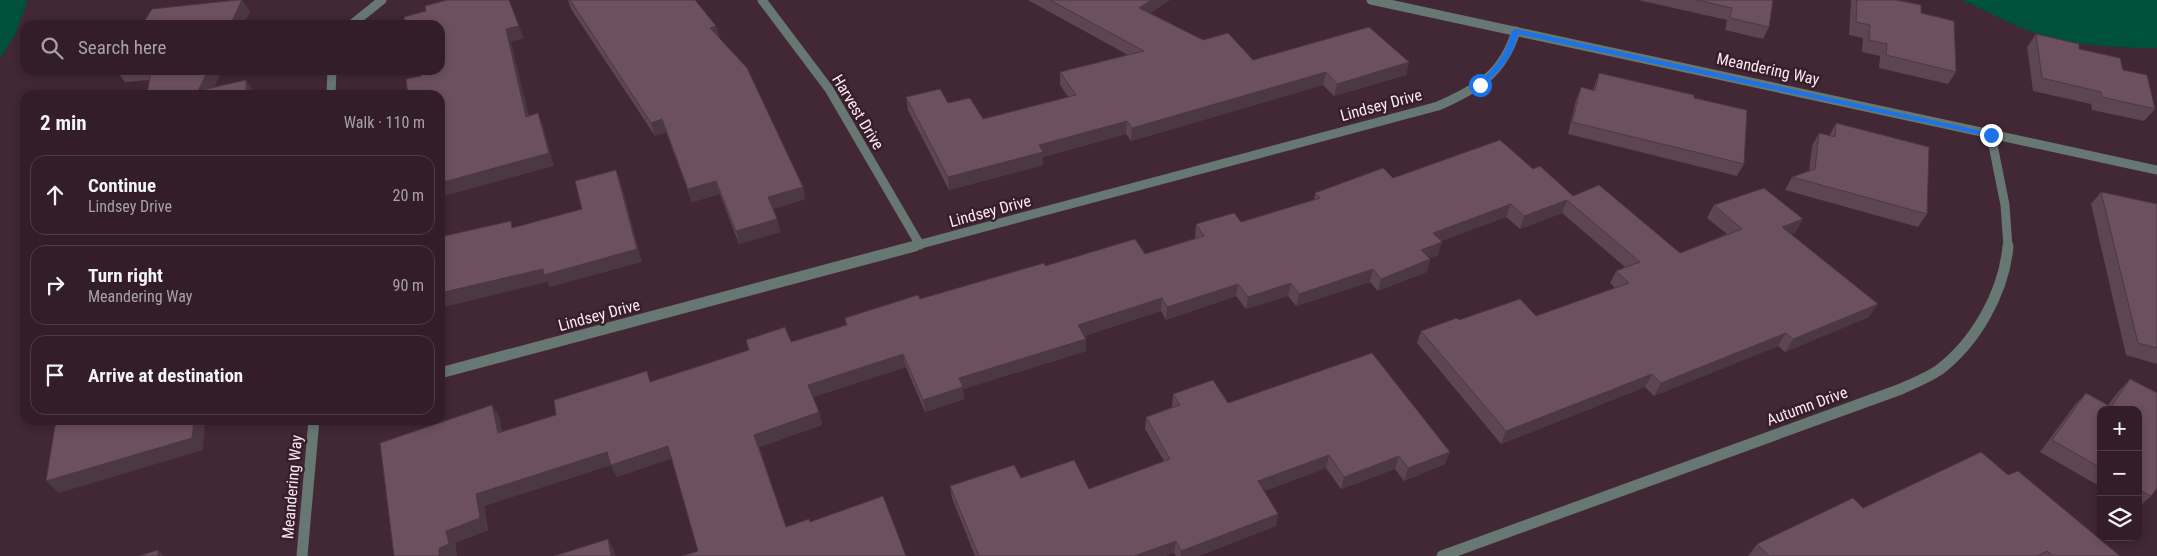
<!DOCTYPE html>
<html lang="en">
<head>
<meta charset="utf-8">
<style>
  :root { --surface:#321d28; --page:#3d2a34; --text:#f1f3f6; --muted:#a8a2a8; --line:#4d3b45 }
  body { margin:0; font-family:"Roboto Condensed",sans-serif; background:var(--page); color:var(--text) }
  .controls { position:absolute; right:15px; bottom:15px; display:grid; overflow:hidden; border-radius:10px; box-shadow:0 2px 8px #0003 }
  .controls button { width:45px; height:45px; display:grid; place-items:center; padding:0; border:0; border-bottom:1px solid var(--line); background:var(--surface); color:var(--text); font:25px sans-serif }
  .stop { position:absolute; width:15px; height:15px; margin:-11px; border:4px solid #1a73e8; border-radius:50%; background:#fff }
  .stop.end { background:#1a73e8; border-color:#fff; box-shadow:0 1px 5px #0008 }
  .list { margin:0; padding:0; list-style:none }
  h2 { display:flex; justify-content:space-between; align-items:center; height:65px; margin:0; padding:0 20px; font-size:21px }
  h2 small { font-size:16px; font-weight:400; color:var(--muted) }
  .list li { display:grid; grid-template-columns:32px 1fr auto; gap:15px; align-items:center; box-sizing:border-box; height:80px; margin:0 10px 10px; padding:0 10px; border:1px solid var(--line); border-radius:15px }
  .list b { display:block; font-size:19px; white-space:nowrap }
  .list p { margin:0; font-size:16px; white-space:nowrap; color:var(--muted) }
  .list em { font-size:16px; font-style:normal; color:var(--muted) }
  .icon { flex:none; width:28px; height:28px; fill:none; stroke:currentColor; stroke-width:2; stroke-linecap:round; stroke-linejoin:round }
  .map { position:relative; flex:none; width:2157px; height:556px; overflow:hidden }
  .search { position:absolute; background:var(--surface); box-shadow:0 2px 8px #0003; left:20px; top:20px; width:425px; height:55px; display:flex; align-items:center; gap:12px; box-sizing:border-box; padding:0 18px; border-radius:15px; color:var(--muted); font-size:19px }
  .panel { position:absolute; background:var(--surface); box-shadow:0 2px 8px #0003; left:20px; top:90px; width:425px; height:335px; border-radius:15px }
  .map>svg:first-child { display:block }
</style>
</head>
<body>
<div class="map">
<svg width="2157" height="556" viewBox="0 0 2157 556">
  <rect width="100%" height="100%" fill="#422735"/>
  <g fill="#00503e">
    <path d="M0,0H28L16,33L0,59Z"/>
    <path d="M1961,0H2157V48C2119,48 2079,46 2042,35C2014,27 1988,11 1961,0Z"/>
  </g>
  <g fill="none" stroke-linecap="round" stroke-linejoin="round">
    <g stroke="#677771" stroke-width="9">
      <path d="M762,0L829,89L920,245"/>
      <path d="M1371,0L2157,170"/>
      <path d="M351,25L382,0"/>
      <path d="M331,95L332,70"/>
      <path d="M1991,135L2005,205L2008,247"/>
      <path d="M910,247L1438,106C1477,89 1503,74 1516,31"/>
    </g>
    <g stroke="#677771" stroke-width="11">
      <path d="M440,373L915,246"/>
      <path d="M302,556L314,420"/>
      <path d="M1442,556L1901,389C1914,383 1927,378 1939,370C1976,342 2004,292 2008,246"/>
    </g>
  </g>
  <g fill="#5e4552">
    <path d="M568,0H695L716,26L719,37L803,187L805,199L773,209L777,219L780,232L739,244L720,194L692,202L666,132L655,136L571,9Z"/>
    <path d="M1028,0H1170L1150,13L1203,40L1253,60L1409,62L1406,75L1334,96L1323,85L1131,141L1126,134L1043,157V165L949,190L908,110L906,97L948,103L983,119L1068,97L1060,85V72L1128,55Z"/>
    <path d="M1638,0H1773L1769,27L1763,39L1725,30L1727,20Z"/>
    <path d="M1851,0H1896L1921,13L1956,72L1948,84L1879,68L1880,56L1862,52L1863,38L1849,35Z"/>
    <path d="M2036,34L2079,49L2123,70L2155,109L2144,121L2092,110L2091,104L2033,91L2027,47Z"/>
    <path d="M116,70H222L214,87L246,80L254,93L149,80L125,82Z"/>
    <path d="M1599,73L1694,98L1744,164L1737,176L1568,134L1576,100L1581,87L1593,90Z"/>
    <path d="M1836,123L1927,214L1918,227L1785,190L1792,177L1809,171L1812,146L1819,133L1829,136Z"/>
    <path d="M1533,169L1573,196L1680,253L1727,234L1707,218L1714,205L1796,232L1790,234L1869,317L1785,352L1778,346L1654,396L1645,387L1501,444L1417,343L1421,331L1459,320L1536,316L1615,288L1610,283L1616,271L1625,267L1562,213L1520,229L1506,217L1441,241L1438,255L1430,258V259L1427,272L1378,291L1370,282L1296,306L1288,296L1246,309L1236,296L1166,320L1161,311L1084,336L1086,351L963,389L964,399L925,412L906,367L813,397L819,412L822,425L759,447L786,527L810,522L906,556L698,551L672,458L617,477L611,465L484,506L488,530L455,543L457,556H394L492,405L499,417L502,432L556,415L651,382L749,350L746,340L791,342L846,325L845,318L1045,266L1145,254L1196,238L1195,237L1196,224L1241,222L1314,200L1315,193L1393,178Z"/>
    <path d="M2101,192L2157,204V364L2126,355L2091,204Z"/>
    <path d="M2130,379L2157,393V488L2151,496L2138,508V410H2101V487L2040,452L2074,406L2086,393L2108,405L2118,392Z"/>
    <path d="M1173,394L1228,403L1445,464L1404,481L1395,469L1341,489L1326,468L1264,491L1278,514L1276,526L1198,556H1176L1174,553L1165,556H975L952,498L950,486L1021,478L1089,489L1164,461L1145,429L1146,417L1172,407Z"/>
    <path d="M2008,475L2120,556H1748L1757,544L1863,508Z"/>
  </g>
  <g fill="#4c3842">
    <path d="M242,0L250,12L243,25H230Z"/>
    <path d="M1151,0H1170L1139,20V8Z"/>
    <path d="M519,26L524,38L511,42L532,129L526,117L506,29Z"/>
    <path d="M716,26L719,38L710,28Z"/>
    <path d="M1409,62L1406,75L1334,96L1337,84Z"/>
    <path d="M208,70H222L210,95L198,91Z"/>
    <path d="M1326,72L1323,85L1131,141L1132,128Z"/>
    <path d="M246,80L254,93V95H246Z"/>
    <path d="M538,113L543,126L554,166L440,197V183Z"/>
    <path d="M662,119L666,132L655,136L651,123Z"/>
    <path d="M1127,121L1126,134L1043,157V165L949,190L948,177L1039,145Z"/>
    <path d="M616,170L621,183L642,262L550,287L547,282L440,308V293L543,269Z"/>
    <path d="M716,181L720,194L692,202L688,189Z"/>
    <path d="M803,187L805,199L771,210L768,197Z"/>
    <path d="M1567,200L1562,213L1520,229L1524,216Z"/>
    <path d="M1511,204L1506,217L1429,246L1433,233Z"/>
    <path d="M777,219L780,232L739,244L736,231Z"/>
    <path d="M1803,219L1796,232L1774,240L1782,227Z"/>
    <path d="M1442,242L1438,255L1418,263L1421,250Z"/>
    <path d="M1430,259L1427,272L1378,291L1381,279Z"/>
    <path d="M1373,269L1370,282L1296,306L1299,294Z"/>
    <path d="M1291,283L1288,296L1246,309L1248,297Z"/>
    <path d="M1238,284L1236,296L1166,320L1167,307Z"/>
    <path d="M1162,298L1161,311L1078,338V325Z"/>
    <path d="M1878,304L1869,317L1785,352L1793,339Z"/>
    <path d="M1786,333L1778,346L1654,396L1661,383Z"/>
    <path d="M1086,339V351L963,389L964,399L925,412L923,400L959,378Z"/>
    <path d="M903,354L906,367L811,398L808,385Z"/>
    <path d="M1652,374L1645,387L1501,444L1506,431Z"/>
    <path d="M492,405L499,417L505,445L498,433Z"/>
    <path d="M819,412L822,425L758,447L754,435Z"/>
    <path d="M194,420H205L203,450L59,493L46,481Z"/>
    <path d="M668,446L673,458L617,477L611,465L484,506L488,530L455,543L457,556H439V548L446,531L476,494L607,452Z"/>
    <path d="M1450,452L1445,464L1404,481L1408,468Z"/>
    <path d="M1329,455L1326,468L1256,494L1258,481Z"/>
    <path d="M1399,456L1395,469L1341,489L1344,477Z"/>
    <path d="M1278,514L1276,526L1198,556H1181V551Z"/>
    <path d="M608,539L614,551L615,556H611Z"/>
    <path d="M1176,541L1174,553L1165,556H1134Z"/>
    <path d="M158,550L164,556H158Z"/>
  </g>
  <g fill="#6d505f" stroke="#4c3842">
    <path d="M237,0H242L230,25H142L152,9Z"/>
    <path d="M447,0H509L519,26L506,29L526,117L538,113L549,153L440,183V95H408L406,79L421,76L420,70H440V25H406L404,17L426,11L425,6Z"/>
    <path d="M570,0H695L716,26L710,28L747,68L803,187L768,197L777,219L736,231L716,181L688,189L662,119L651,123Z"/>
    <path d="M1050,0H1151L1139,8L1203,40L1228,33L1253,60L1369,27L1409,62L1337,84L1326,72L1132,128L1127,121L1039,145L1043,152L948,177L906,97L940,89L948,103L970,98L983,119L1076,95L1060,72L1144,51Z"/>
    <path d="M1697,0H1773L1769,27L1730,18L1732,8Z"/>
    <path d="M1857,0H1896L1921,5V13L1954,21L1956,72L1886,55L1887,44L1869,40L1870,25L1856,22Z"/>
    <path d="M2036,34L2079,44V49L2120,58L2123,70L2147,75L2155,109L2102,97L2101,92L2042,78Z"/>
    <path d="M151,70H208L198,91L246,80V95H147Z"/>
    <path d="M1599,73L1694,95V98L1747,110L1744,164L1572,122L1581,87L1595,91Z"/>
    <path d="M1836,123L1929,147L1927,214L1792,177L1815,169L1819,133L1835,137Z"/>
    <path d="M1500,140L1533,169L1540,166L1573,196L1599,185L1680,253L1742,229L1714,205L1764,188L1803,219L1782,227L1878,304L1793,339L1786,333L1661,383L1652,374L1506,431L1421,331L1457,318L1459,320L1520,299L1536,316L1629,283L1616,271L1640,262L1567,200L1524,216L1511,204L1433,233L1442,242L1421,250L1430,259L1381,279L1373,269L1299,294L1291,283L1248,297L1238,284L1167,307L1162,298L1078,325L1086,339L959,378L963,387L923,400L903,354L808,385L819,412L754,435L786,527L809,519L810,522L883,496L906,556H682L698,551L668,446L611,465L607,452L476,494L480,518L446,531L449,544L439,548V556H394L380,443L492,405L498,433L556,415L554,400L647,371L650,382L749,350L746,340L785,327L791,342L847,325L845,318L918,295L920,299L1044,263L1045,266L1135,239L1145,254L1204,236L1196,224L1234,213L1241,222L1320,198L1315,193L1383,168L1393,178Z"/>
    <path d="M616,170L637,249L544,275L543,269L440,293V237L511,221L512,228L582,209L575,181Z"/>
    <path d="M2101,192L2157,204V348L2138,343Z"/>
    <path d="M1372,353L1450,452L1408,468L1399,456L1344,477L1329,455L1258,481L1278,514L1181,551L1176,541L1134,556H979L950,486L1014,465L1021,478L1074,460L1089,489L1170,459L1146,417L1180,405L1173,394L1213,380L1228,403Z"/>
    <path d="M2130,379L2157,393V488L2151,496L2138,489V410H2101V468L2052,440L2086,393L2111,407Z"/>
    <path d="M56,420H194L192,438L46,481Z"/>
    <path d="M1981,452L2008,475L2018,471L2120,556H2053L2047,551L2037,556H1769L1757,544L1853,498L1863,508Z"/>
    <path d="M608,539L611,556H554Z"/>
    <path d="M158,550V556H139Z"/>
  </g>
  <path fill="#1a73e8" d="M1516,29L1991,133L1995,135L1991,137L1518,34C1513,56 1500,72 1482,86H1478V83C1495,68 1507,54 1512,31Z"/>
  <g text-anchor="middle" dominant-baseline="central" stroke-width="5" stroke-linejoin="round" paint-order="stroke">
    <g font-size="16" fill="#fae8f0" stroke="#371e2b">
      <text transform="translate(1768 69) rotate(12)">Meandering Way</text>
      <text transform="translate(1381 105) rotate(-15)">Lindsey Drive</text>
      <text transform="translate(858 112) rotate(59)">Harvest Drive</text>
      <text transform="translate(990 211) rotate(-15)">Lindsey Drive</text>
      <text transform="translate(599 315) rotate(-15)">Lindsey Drive</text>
      <text transform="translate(1807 406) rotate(-20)">Autumn Drive</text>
      <text transform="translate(292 487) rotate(-85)">Meandering Way</text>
    </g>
  </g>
</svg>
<div class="controls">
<button>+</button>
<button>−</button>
<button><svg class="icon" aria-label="layers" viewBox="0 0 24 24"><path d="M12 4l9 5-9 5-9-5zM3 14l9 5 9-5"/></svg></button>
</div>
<div class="stop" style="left:1480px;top:85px"></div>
<div class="stop end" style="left:1991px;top:135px"></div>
<div class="search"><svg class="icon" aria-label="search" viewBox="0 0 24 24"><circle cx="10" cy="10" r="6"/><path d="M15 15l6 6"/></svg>Search here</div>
<section class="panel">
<h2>2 min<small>Walk · 110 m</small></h2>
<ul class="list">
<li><svg class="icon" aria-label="ahead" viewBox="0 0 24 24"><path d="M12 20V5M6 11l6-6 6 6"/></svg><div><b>Continue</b><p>Lindsey Drive</p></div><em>20 m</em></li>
<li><svg class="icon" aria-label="right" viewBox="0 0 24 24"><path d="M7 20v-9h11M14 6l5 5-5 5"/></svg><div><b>Turn right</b><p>Meandering Way</p></div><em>90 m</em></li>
<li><svg class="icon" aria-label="arrive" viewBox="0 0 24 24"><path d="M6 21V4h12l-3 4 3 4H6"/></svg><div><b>Arrive at destination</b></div></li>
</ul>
</section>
</div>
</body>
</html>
